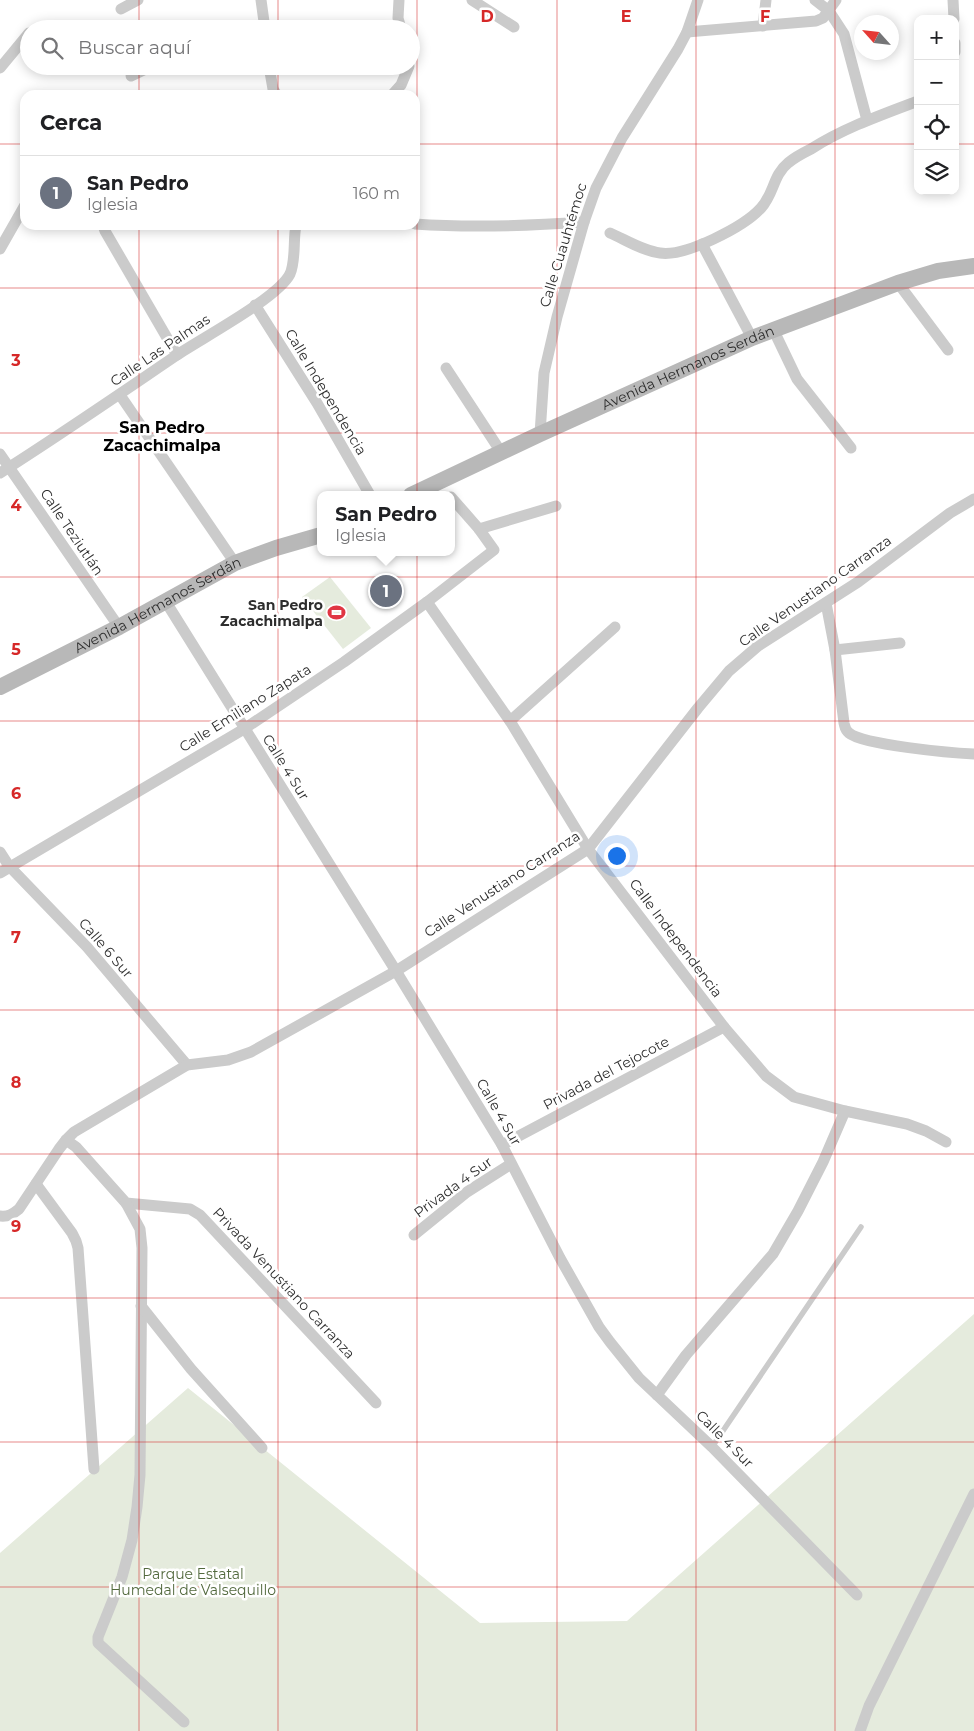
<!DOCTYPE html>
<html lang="es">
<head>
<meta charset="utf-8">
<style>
  :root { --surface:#fff; --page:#f2f2f2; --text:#202124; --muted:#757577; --line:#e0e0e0; --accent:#e03643 }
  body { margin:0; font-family:Montserrat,sans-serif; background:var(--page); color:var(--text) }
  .controls { position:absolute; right:15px; top:15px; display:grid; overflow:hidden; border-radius:10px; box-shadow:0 2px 12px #0003 }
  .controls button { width:45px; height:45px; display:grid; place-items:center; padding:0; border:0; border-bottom:1px solid var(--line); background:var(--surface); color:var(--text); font:25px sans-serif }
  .compass { position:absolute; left:854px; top:15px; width:45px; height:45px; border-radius:50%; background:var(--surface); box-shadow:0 2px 12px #0003; rotate:297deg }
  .you { position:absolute; left:616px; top:855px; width:18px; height:18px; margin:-12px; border:4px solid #fff; border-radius:50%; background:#1a73e8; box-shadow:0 0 0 8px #1a73e833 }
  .badge { display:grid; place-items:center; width:32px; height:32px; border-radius:50%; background:var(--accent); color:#fff; font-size:16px; font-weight:700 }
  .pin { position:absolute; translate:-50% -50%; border:2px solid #fff; box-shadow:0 1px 5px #0006 }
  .popup { position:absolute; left:317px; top:491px; width:138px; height:65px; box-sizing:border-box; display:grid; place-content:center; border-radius:10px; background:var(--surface); filter:drop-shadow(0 1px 4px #0005); font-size:16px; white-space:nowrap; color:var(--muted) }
  .popup b { font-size:19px; color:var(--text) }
  .popup::after { content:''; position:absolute; left:50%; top:100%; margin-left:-10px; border:10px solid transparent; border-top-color:var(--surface) }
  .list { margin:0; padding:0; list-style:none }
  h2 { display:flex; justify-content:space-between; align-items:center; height:65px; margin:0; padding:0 20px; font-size:21px }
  h2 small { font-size:16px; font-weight:400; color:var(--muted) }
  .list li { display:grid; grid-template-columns:32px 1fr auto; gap:15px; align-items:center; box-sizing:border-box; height:75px; padding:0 20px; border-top:1px solid var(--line) }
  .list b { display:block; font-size:19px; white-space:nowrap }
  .list p { margin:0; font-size:16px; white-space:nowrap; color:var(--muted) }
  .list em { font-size:16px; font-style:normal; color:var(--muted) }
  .icon { flex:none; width:28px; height:28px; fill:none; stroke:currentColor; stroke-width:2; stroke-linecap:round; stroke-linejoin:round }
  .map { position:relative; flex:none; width:974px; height:1731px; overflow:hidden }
  .search { position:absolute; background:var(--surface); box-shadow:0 2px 12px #0003; left:20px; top:20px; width:400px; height:55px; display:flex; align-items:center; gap:12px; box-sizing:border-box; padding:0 18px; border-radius:28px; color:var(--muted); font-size:19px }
  .panel { position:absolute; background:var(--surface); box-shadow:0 2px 12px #0003; left:20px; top:90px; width:400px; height:140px; border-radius:15px }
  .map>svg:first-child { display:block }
</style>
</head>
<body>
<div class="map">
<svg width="974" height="1731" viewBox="0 0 974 1731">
  <rect width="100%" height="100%" fill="#fff"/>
  <g fill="#e5ebdd">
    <path d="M330,577L371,628L343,649L302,597Z"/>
    <path d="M974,1314V1731H0V1553L188,1388L480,1623L627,1621Z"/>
  </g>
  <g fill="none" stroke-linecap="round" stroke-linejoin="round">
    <path stroke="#cbcbcb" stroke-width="5.5" d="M712,1447L861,1227"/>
    <g stroke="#cbcbcb" stroke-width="11">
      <path d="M261,0L265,29"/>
      <path d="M399,0L398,18L401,29"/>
      <path d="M472,0L514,27"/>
      <path d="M815,0L829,11L844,34L867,120"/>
      <path d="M953,0L954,19"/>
      <path d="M121,9L138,0"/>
      <path d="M763,26L766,0"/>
      <path d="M687,32L816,21L823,18L836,0"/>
      <path d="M955,43V52"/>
      <path d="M269,66L273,89L277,95"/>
      <path d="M0,68L29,33"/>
      <path d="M131,76L152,66"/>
      <path d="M392,95L401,85L409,66"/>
      <path d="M415,224C472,228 527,226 584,222"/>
      <path d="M103,225L105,231L177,355"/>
      <path d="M610,233C626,240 643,251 660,253C685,257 744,227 761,208C774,194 773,175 788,163C795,157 803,153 811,149C844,128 881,115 918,101"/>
      <path d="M702,244L752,338"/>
      <path d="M0,249L25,205"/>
      <path d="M898,283L948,350"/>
      <path d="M255,305L317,403L370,495"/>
      <path d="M774,331L797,379L851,448"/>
      <path d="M446,368L501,452"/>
      <path d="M120,395L235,563"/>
      <path d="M540,434L544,373L557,317L584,222L596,188L622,138L678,49L687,32L698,0"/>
      <path d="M0,454L119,627"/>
      <path d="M0,473C60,435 118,395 177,355C202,338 278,298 290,274C296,261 293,239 296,225"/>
      <path d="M479,529L556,506"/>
      <path d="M166,602L396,971L502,1145L560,1258L599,1327L610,1342L639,1378L712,1447L857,1595"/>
      <path d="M427,602L510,721L588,849L724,1027L766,1076L794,1097L845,1111L907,1124L926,1131L946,1142"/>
      <path d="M826,603L835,650L844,723C845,727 845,730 849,733C863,745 952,753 974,754"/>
      <path d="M835,650L900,643"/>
      <path d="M510,721L615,627"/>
      <path d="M0,852L9,866L87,947L187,1065"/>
      <path d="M0,873L244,729L344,662L427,602L494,550L479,529L451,497"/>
      <path d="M66,1140L76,1147L126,1203L190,1209L200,1215L376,1403"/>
      <path d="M502,1145L724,1027"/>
      <path d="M36,1184L72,1233L76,1241L78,1248L94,1469"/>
      <path d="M126,1203L140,1229L142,1248L140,1475L137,1507L132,1540L122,1577L98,1637V1643L184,1722"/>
      <path d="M0,1216C8,1217 13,1214 19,1209L59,1149L66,1140L74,1132L187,1065L228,1060L251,1052L396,971L588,849L698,708L729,671L758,646L858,582L950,513L974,499"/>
      <path d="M414,1235L467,1192L511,1164"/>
      <path d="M141,1306L191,1369L262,1448"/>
      <path d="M657,1395L686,1355L773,1254L798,1211L823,1162L845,1111"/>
      <path d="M860,1731L869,1706L974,1494"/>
    </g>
    <g stroke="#b8b8b8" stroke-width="16">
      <path id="s1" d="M411,495L540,434L752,338L898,283L938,271L974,266"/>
      <path id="s2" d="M0,687L119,627L235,563L276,548L321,535"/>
    </g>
  </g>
  <path fill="none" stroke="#d62828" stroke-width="1" stroke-opacity="0.55" d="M139,0V29M278,0V29M417,0V1731M557,0V1731M696,0V1731M835,0V1731M139,66V95M278,66V95M0,144H25M415,144H918M955,144H974M139,225V1731M278,225V1731M0,288H974M0,433H974M0,577H974M0,721H974M0,866H974M0,1010H974M0,1154H974M0,1298H974M0,1442H974M0,1587H974"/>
  <defs>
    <symbol id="stadium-bare" viewBox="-9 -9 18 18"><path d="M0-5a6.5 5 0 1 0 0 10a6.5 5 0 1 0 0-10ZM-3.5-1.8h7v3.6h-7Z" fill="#e03643" stroke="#fff" stroke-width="2.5" paint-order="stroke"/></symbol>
  </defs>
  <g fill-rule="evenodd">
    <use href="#stadium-bare" x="324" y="600" width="25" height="25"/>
  </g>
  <g text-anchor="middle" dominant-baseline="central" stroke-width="5" stroke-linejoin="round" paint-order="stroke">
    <g font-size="14" fill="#2e2e2e" stroke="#fff">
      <text transform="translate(563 245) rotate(-73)">Calle Cuauhtémoc</text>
      <text transform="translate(160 350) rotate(-34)">Calle Las Palmas</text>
      <text stroke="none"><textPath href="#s1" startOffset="305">Avenida Hermanos Serdán</textPath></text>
      <text transform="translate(326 392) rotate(59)">Calle Independencia</text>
      <text transform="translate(72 532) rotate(56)">Calle Teziutlán</text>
      <text transform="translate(815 591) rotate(-35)">Calle Venustiano Carranza</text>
      <text stroke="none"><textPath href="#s2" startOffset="178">Avenida Hermanos Serdán</textPath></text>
      <text transform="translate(245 708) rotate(-32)">Calle Emiliano Zapata</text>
      <text transform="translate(286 767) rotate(58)">Calle 4 Sur</text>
      <text transform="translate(502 884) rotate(-33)">Calle Venustiano Carranza</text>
      <text transform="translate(676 938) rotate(53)">Calle Independencia</text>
      <text transform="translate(106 948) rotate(49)">Calle 6 Sur</text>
      <text transform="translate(606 1073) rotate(-28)">Privada del Tejocote</text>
      <text transform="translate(499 1112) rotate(60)">Calle 4 Sur</text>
      <text transform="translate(453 1187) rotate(-36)">Privada 4 Sur</text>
      <text transform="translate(284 1283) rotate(47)">Privada Venustiano Carranza</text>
      <text transform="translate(725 1439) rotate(45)">Calle 4 Sur</text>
    </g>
    <g font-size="14" font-weight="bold" fill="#2e2e2e" stroke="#fff" text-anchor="end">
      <text x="323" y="605">San Pedro<tspan x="323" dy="16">Zacachimalpa</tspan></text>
    </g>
    <g font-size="14" fill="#52693d" stroke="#fff">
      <text x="193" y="1574">Parque Estatal<tspan x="193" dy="16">Humedal de Valsequillo</tspan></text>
    </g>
    <g font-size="16" font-weight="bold" fill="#000" stroke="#fff">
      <text x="162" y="427">San Pedro<tspan x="162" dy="18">Zacachimalpa</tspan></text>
    </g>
  </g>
  <g font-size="16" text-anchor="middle" font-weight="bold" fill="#d62828" stroke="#fff" stroke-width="5" stroke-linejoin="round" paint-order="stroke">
    <text x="487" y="22">D</text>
    <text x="626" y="22">E</text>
    <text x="765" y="22">F</text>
    <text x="16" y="366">3</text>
    <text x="16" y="511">4</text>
    <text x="16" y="655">5</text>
    <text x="16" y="799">6</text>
    <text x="16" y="943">7</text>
    <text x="16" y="1088">8</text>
    <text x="16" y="1232">9</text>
  </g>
</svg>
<div class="controls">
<button>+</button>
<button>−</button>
<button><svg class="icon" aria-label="locate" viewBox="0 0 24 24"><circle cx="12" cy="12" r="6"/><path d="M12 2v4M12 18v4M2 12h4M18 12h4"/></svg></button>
<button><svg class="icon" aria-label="layers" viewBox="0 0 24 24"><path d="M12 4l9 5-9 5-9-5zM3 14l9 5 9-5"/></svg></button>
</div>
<svg class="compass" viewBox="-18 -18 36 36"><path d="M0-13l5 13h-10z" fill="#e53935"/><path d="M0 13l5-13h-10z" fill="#757577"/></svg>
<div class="you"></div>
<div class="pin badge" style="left:386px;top:591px;background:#6b7280">1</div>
<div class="popup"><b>San Pedro</b>Iglesia</div>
<div class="search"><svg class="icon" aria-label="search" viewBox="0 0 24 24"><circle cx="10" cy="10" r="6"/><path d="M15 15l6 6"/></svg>Buscar aquí</div>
<section class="panel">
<h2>Cerca<small></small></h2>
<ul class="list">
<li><span class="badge" style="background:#6b7280">1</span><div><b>San Pedro</b><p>Iglesia</p></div><em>160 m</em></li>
</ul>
</section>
</div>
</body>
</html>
